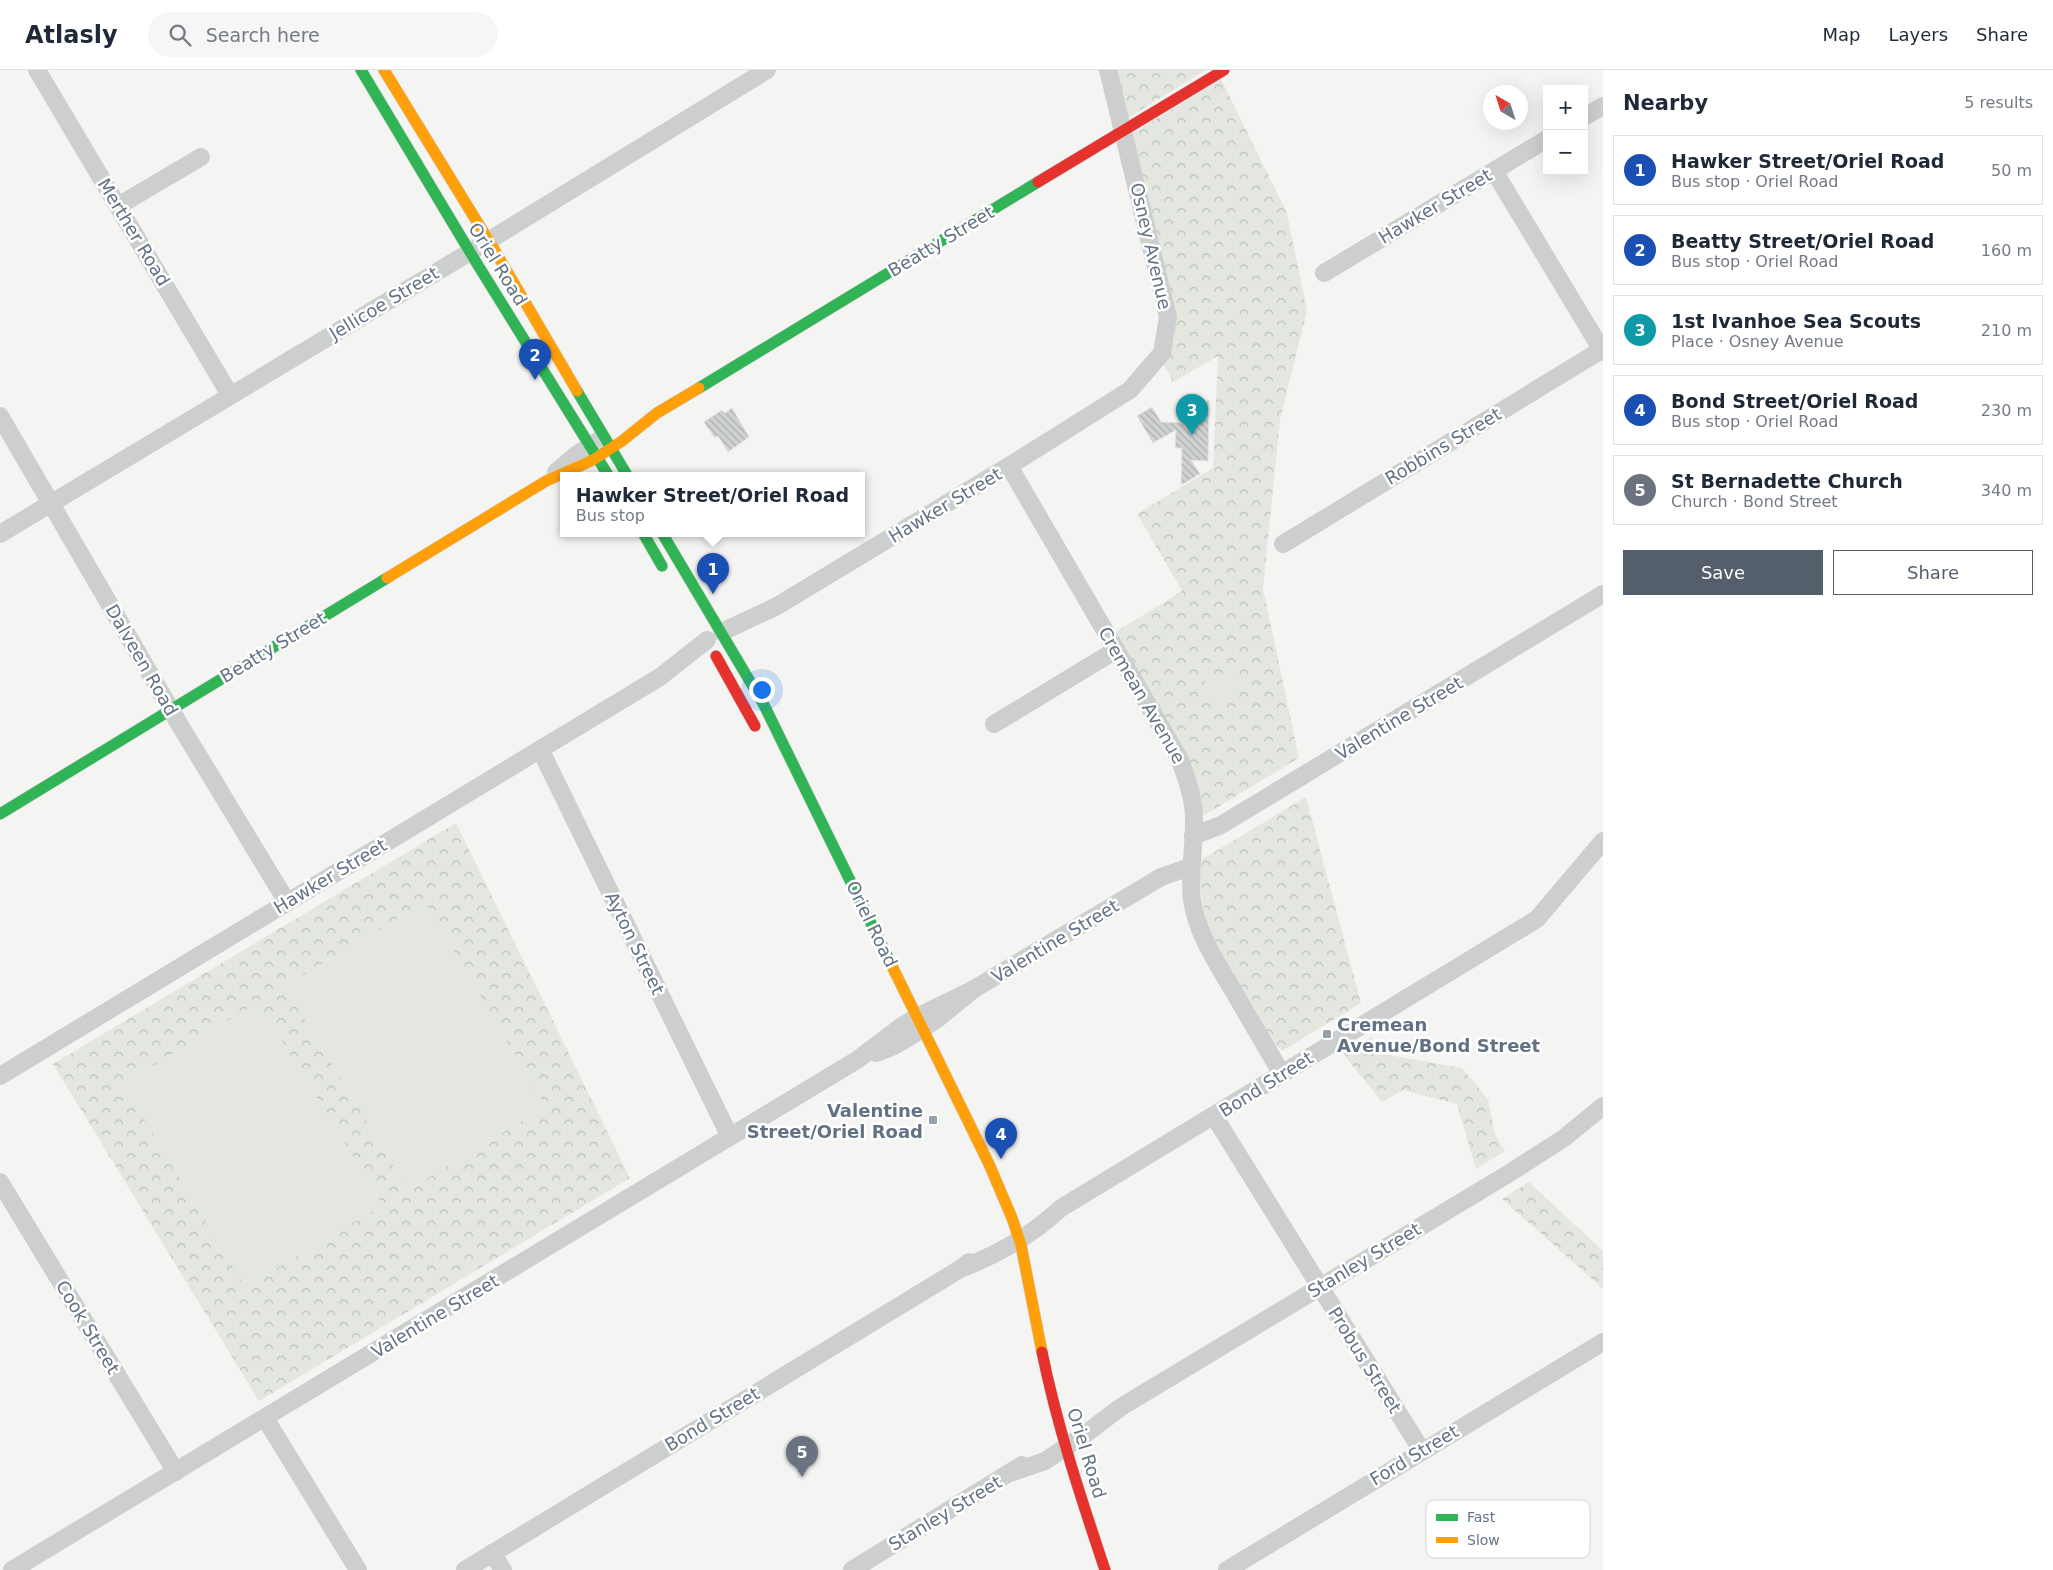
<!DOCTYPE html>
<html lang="en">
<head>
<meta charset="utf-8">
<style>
  :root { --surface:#fff; --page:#f6f6f7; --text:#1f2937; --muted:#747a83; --line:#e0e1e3; --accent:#545f6b }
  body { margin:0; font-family:"DejaVu Sans",sans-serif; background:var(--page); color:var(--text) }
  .controls { position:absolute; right:15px; top:15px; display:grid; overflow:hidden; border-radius:0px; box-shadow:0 5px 20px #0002 }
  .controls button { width:45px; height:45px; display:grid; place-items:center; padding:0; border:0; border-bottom:1px solid var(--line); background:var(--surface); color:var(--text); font:25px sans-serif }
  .compass { position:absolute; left:1483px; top:15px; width:45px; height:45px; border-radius:50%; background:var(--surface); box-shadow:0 5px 20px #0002; rotate:321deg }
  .you { position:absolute; left:761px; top:619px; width:18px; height:18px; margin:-12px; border:4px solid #fff; border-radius:50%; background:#1a73e8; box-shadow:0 0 0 8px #1a73e833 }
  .badge { display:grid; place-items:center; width:32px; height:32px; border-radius:50%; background:var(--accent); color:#fff; font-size:16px; font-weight:700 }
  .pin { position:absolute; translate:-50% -41px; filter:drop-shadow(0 1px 2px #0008) }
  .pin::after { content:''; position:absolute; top:26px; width:18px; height:15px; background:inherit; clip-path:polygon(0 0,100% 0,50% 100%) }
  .popup { position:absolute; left:560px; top:402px; width:305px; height:65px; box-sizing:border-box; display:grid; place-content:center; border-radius:0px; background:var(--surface); filter:drop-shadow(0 1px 4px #0005); font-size:16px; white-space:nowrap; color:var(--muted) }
  .popup b { font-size:19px; color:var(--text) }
  .popup::after { content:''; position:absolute; left:50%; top:100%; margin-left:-10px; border:10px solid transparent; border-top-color:var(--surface) }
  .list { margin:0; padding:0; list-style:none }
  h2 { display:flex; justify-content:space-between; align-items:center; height:65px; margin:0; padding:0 20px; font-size:21px }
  h2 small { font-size:16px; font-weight:400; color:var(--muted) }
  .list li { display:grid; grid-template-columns:32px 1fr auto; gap:15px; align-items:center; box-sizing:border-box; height:70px; margin:0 10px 10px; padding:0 10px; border:1px solid var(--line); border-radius:0px }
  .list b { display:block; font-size:19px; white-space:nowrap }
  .list p { margin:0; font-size:16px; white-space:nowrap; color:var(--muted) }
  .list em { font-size:16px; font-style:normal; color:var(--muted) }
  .actions { display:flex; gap:10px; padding:15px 20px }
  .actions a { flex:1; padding:11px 0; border:1px solid var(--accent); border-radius:0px; text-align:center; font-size:18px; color:var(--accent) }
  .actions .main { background:var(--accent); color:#fff }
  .icon { flex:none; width:28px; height:28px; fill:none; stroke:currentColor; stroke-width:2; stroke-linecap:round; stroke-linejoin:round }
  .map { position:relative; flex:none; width:1603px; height:1500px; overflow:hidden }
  header { display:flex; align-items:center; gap:30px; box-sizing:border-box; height:70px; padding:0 25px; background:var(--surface); border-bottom:1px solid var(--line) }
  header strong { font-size:24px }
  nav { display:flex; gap:28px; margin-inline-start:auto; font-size:18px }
  .search { width:350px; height:45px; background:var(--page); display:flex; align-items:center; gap:12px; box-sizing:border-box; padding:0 18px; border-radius:28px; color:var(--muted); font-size:19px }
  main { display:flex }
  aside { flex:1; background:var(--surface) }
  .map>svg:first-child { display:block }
</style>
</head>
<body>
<header>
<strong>Atlasly</strong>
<div class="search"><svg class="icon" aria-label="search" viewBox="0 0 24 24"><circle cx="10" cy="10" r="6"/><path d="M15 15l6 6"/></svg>Search here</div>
<nav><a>Map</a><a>Layers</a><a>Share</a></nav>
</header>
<main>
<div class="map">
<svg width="1603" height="1500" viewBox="0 0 1603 1500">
  <defs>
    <pattern id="park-crowns" width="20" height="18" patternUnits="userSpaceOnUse" patternTransform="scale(1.25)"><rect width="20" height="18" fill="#e3e7e0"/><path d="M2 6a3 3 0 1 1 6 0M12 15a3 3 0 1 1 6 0" fill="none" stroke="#bbc0bb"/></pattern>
    <pattern id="building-back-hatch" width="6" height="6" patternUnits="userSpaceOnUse" patternTransform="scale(1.25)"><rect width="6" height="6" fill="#d0d2d2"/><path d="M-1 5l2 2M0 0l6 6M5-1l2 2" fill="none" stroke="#acafb0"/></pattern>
  </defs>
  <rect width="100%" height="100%" fill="#f4f4f2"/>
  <g fill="url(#park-crowns)">
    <path d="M1114,0H1206L1126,49Z"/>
    <path d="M1221,9L1287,143L1307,241L1280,349L1263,519L1299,688L1205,745L1201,741L1114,563L1182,521L1137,444L1213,398L1218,286L1173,312L1164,295L1174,270L1173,241L1130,65Z"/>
    <path d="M1306,727L1361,933L1282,981L1273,973L1207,860L1199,808L1201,790Z"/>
    <path d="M456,753L630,1108L259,1331L53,994Z"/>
    <path d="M1371,967L1382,984L1462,998L1488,1029L1495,1065L1505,1081L1476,1099L1457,1034L1403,1020L1382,1032L1343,984Z"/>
    <path d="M1529,1112L1603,1181V1219L1502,1129Z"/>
  </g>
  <g fill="#e3e7e0">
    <path d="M1236,602L1239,626L1208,631L1204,607Z"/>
    <path d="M425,832L546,1037L408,1120L285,916Z"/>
    <path d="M258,932L383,1135L245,1217L123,1014Z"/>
  </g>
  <g fill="url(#building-back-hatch)" stroke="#e3e3e2">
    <path d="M1184,330L1209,331L1208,391L1191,390L1200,404L1181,415L1182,378H1175L1176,360L1153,373L1137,346L1152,337L1161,352L1183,353Z"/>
    <path d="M732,338L749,367L728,382L718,366L715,368L704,352L722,340L725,343Z"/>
  </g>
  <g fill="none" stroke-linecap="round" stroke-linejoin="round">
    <defs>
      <g id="fast">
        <path d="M361,0L476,192L608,405"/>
        <path d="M699,318L1038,112"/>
        <path d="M577,321L627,405"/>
        <path d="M643,463L662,496"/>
        <path d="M662,463L764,635L890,892"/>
        <path d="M0,744L387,508"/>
      </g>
      <g id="slow">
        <path d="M384,0L495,181L577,321"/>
        <path d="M387,508L546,411L593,390L622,371L657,343L699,318"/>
        <path d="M890,892L989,1094L1012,1148L1021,1175L1042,1282"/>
      </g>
      <g id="jam">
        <path d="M1038,112L1224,0"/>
        <path d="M716,586L755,656"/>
        <path d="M1042,1282C1057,1356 1081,1428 1105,1500"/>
      </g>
    </defs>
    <use href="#fast" stroke="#cfd1d2" stroke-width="12"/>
    <use href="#slow" stroke="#cfd1d2" stroke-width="12"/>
    <use href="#jam" stroke="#cfd1d2" stroke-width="12"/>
    <g stroke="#cdcfcf" stroke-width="18">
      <path d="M37,0L230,325"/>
      <path d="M1584,47L1603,36"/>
      <path d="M1494,101L1603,282"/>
      <path d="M118,136L201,87"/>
      <path d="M1324,203L1547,69"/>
      <path d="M0,346L178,652L287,832"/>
      <path d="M1009,396L1179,688C1187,709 1195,731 1194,754C1194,779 1189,804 1192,830C1197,864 1217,893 1234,922C1250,950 1266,977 1282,1004"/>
      <path d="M556,402L576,385L599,370"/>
      <path d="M0,464L470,182L767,0"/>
      <path d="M1283,474L1603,279"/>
      <path d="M722,562L777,536L1009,396L1130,320L1162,283L1168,247L1108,0"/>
      <path d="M994,654L1116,580"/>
      <path d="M540,679L730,1067"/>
      <path d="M1193,766L1221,755L1603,524"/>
      <path d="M876,983L894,976L908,968L936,950L974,919L1161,807L1190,797"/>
      <path d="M0,1006L660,607L707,570"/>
      <path d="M1214,1046L1422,1381"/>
      <path d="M0,1112L176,1402"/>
      <path d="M960,1199C997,1185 1032,1165 1061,1138L1537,849L1603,771"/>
      <path d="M265,1348L358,1500"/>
      <path d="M1013,1402L1045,1391L1084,1365L1121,1337L1508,1104L1564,1068L1603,1036"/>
      <path d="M492,1483L503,1500"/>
      <path d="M12,1500L857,990L902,956L917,947L974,919"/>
      <path d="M465,1500L960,1199L969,1192"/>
      <path d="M852,1500L1022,1395"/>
      <path d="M1227,1500L1603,1272"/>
    </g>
    <use href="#fast" stroke="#30b455" stroke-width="11"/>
    <use href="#slow" stroke="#ff9f0a" stroke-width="11"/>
    <use href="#jam" stroke="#e5322d" stroke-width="11"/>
  </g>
  <g fill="#95a0aa" stroke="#fff" stroke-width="2">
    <rect x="1322" y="959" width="10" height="10" rx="2.5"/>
    <rect x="928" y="1045" width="10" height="10" rx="2.5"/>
  </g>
  <g text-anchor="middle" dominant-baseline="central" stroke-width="5" stroke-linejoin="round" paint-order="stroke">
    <g font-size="18" fill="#627284" stroke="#fff">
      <text transform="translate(1435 136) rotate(-31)">Hawker Street</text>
      <text transform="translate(134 162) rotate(59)">Merther Road</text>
      <text transform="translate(941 171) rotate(-31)">Beatty Street</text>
      <text transform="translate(1151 176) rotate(77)">Osney Avenue</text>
      <text transform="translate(498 194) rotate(58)">Oriel Road</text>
      <text transform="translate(384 233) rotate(-31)">Jellicoe Street</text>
      <text transform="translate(1443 376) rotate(-31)">Robbins Street</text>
      <text transform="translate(945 435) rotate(-31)">Hawker Street</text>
      <text transform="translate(273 577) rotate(-31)">Beatty Street</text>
      <text transform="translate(142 590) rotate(60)">Dalveen Road</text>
      <text transform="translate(1142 625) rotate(60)">Cremean Avenue</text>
      <text transform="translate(1399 648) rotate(-31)">Valentine Street</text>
      <text transform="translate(330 806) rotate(-31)">Hawker Street</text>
      <text transform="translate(872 854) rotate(64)">Oriel Road</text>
      <text transform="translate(1055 871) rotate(-31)">Valentine Street</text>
      <text transform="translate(635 873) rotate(64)">Ayton Street</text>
      <text transform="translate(1266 1014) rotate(-32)">Bond Street</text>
      <text transform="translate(1364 1190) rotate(-31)">Stanley Street</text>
      <text transform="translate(435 1246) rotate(-31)">Valentine Street</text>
      <text transform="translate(88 1257) rotate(59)">Cook Street</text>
      <text transform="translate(1365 1290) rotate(58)">Probus Street</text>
      <text transform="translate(712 1349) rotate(-31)">Bond Street</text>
      <text transform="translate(1087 1383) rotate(73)">Oriel Road</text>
      <text transform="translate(1414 1385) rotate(-31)">Ford Street</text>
      <text transform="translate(945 1443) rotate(-31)">Stanley Street</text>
    </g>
    <g font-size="18" font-weight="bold" fill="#627284" stroke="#fff" text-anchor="start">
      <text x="1337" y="954">Cremean<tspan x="1337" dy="21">Avenue/Bond Street</tspan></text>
      <text x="923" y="1040" text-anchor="end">Valentine<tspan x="923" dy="21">Street/Oriel Road</tspan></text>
    </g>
  </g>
  <rect x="1426" y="1430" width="164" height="58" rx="8" fill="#fff" stroke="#d0d5da" stroke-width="1"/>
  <rect x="1436" y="1444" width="22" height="7" fill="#30b455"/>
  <rect x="1436" y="1467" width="22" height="6" fill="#ff9f0a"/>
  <g font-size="14" fill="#627284">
    <text x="1467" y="1452">Fast</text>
    <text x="1467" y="1475">Slow</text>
  </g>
</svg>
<div class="controls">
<button>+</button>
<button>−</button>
</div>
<svg class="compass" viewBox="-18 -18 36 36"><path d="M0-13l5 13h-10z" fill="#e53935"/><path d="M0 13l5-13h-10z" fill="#747a83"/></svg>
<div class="you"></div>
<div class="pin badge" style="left:713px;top:524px;background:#1a4fb4">1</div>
<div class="popup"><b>Hawker Street/Oriel Road</b>Bus stop</div>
<div class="pin badge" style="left:535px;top:310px;background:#1a4fb4">2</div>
<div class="pin badge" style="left:1192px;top:365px;background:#0f9aa8">3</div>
<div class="pin badge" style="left:1001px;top:1089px;background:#1a4fb4">4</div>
<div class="pin badge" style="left:802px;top:1407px;background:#6b7280">5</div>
</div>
<aside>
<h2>Nearby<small>5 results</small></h2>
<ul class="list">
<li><span class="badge" style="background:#1a4fb4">1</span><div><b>Hawker Street/Oriel Road</b><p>Bus stop · Oriel Road</p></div><em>50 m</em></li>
<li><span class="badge" style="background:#1a4fb4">2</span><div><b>Beatty Street/Oriel Road</b><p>Bus stop · Oriel Road</p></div><em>160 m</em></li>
<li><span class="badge" style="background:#0f9aa8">3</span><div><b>1st Ivanhoe Sea Scouts</b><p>Place · Osney Avenue</p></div><em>210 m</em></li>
<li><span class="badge" style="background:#1a4fb4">4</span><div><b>Bond Street/Oriel Road</b><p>Bus stop · Oriel Road</p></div><em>230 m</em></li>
<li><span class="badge" style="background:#6b7280">5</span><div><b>St Bernadette Church</b><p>Church · Bond Street</p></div><em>340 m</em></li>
</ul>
<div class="actions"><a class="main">Save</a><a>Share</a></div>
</aside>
</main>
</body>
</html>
